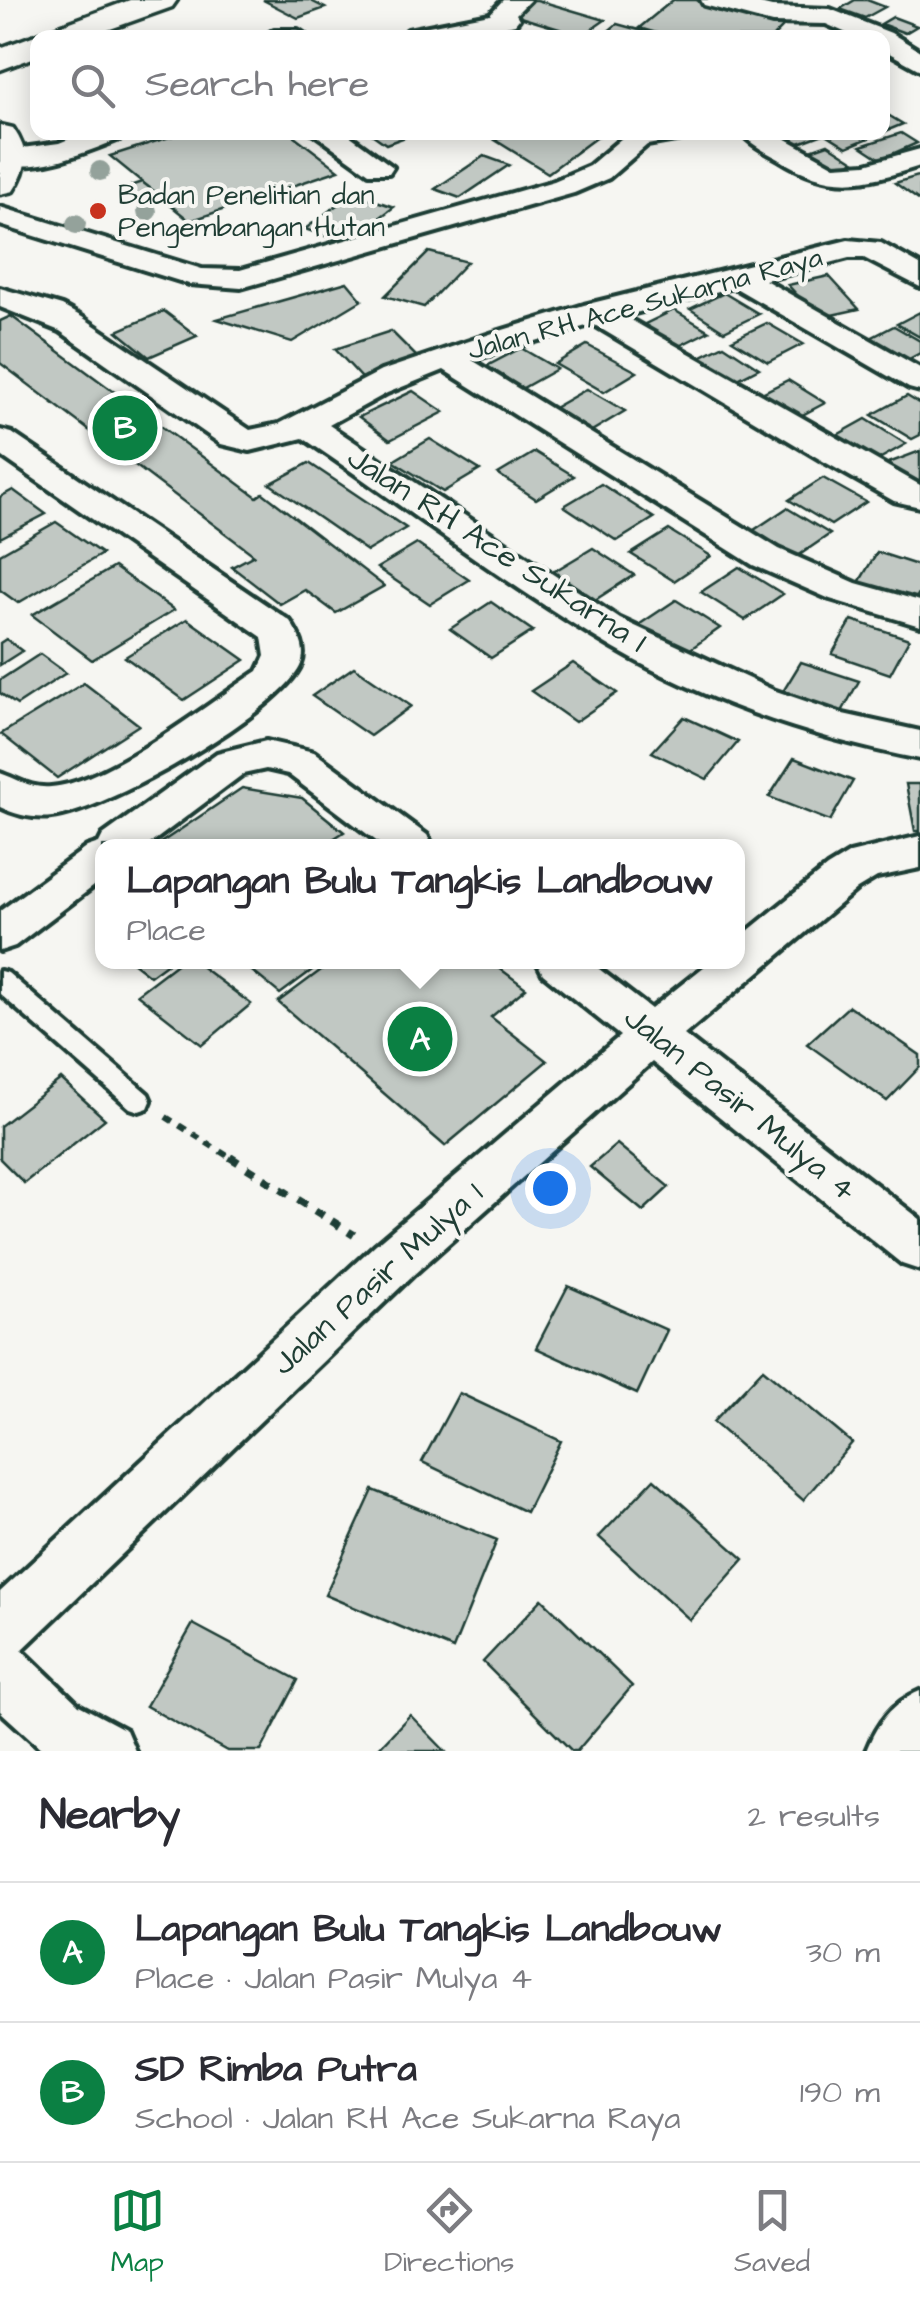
<!DOCTYPE html>
<html lang="en">
<head>
<meta charset="utf-8">
<style>
  :root { --surface:#fff; --page:#f2f2f3; --text:#2b2b33; --muted:#7c7c81; --line:#e1e1e2; --accent:#0b8043 }
  body { margin:0; font-family:"Architects Daughter",sans-serif; background:var(--page); color:var(--text) }
  .you { position:absolute; left:550px; top:1188px; width:35px; height:35px; margin:-25px; border:8px solid #fff; border-radius:50%; background:#1a73e8; box-shadow:0 0 0 15px #1a73e833 }
  .badge { display:grid; place-items:center; width:65px; height:65px; border-radius:50%; background:var(--accent); color:#fff; font-size:32px; font-weight:700 }
  .pin { position:absolute; translate:-50% -50%; border:5px solid #fff; box-shadow:0 2px 10px #0006 }
  .popup { position:absolute; left:95px; top:839px; width:650px; height:130px; box-sizing:border-box; display:grid; place-content:center; border-radius:20px; background:var(--surface); filter:drop-shadow(0 2px 8px #0005); font-size:32px; white-space:nowrap; color:var(--muted) }
  .popup b { font-size:38px; color:var(--text) }
  .popup::after { content:''; position:absolute; left:50%; top:100%; margin-left:-20px; border:20px solid transparent; border-top-color:var(--surface) }
  .list { margin:0; padding:0; list-style:none }
  h2 { display:flex; justify-content:space-between; align-items:center; height:130px; margin:0; padding:0 40px; font-size:42px }
  h2 small { font-size:32px; font-weight:400; color:var(--muted) }
  .list li { display:grid; grid-template-columns:65px 1fr auto; gap:30px; align-items:center; box-sizing:border-box; height:140px; padding:0 40px; border-top:2px solid var(--line) }
  .list b { display:block; font-size:38px; white-space:nowrap }
  .list p { margin:0; font-size:32px; white-space:nowrap; color:var(--muted) }
  .list em { font-size:32px; font-style:normal; color:var(--muted) }
  .icon { flex:none; width:55px; height:55px; fill:none; stroke:currentColor; stroke-width:2; stroke-linecap:round; stroke-linejoin:round }
  .map { position:relative; flex:none; width:920px; height:1751px; overflow:hidden }
  .search { position:absolute; background:var(--surface); box-shadow:0 5px 25px #0003; left:30px; right:30px; top:30px; height:110px; display:flex; align-items:center; gap:25px; box-sizing:border-box; padding:0 35px; border-radius:20px; color:var(--muted); font-size:38px }
  .sheet { height:410px; background:var(--surface) }
  nav { display:flex; justify-content:space-around; align-items:center; box-sizing:border-box; height:140px; border-top:2px solid var(--line); background:var(--surface); font-size:28px; color:var(--muted) }
  nav a { display:grid; justify-items:center; gap:5px }
  nav .on { color:var(--accent) }
  .map>svg:first-child { display:block }
</style>
</head>
<body>
<div class="map">
<svg width="920" height="1751" viewBox="0 0 920 1751">
  <rect width="100%" height="100%" fill="#f6f6f2"/>
  <filter id="ink" filterUnits="userSpaceOnUse"><feTurbulence type="fractalNoise" baseFrequency=".01" numOctaves="2"/><feDisplacementMap in="SourceGraphic" scale="20" xChannelSelector="R" yChannelSelector="G"/><feConvolveMatrix kernelMatrix="1 2 1 2 8 2 1 2 1" color-interpolation-filters="sRGB"/></filter>
  <g filter="url(#ink)">
    <g fill="#c1c8c3" stroke="#1f3d34" stroke-width="2.5">
      <path d="M263,0H309L325,8L298,18Z"/>
      <path d="M527,0H537L605,20L582,36L507,13Z"/>
      <path d="M673,0H696L787,23L772,38H674L639,28Z"/>
      <path d="M855,0H867L885,7L865,18L840,9Z"/>
      <path d="M893,17L917,26L905,33L881,24Z"/>
      <path d="M617,24L668,38H600Z"/>
      <path d="M888,115L903,124L847,147L828,135L882,132V117Z"/>
      <path d="M185,132H289L339,170L190,221L110,156Z"/>
      <path d="M369,132H419L386,144Z"/>
      <path d="M515,132H601L602,133L548,173L495,140Z"/>
      <path d="M768,132L826,133L783,149Z"/>
      <path d="M901,133L917,143L881,159L861,146Z"/>
      <path d="M828,144L862,166L836,175L802,153Z"/>
      <path d="M484,156L509,165L460,198L435,189Z"/>
      <path d="M918,176L920,177V201L895,183Z"/>
      <path d="M142,182L159,195L140,202L124,188Z"/>
      <path d="M353,193L394,207L346,243L305,229Z"/>
      <path d="M429,252L467,262L424,307L385,296Z"/>
      <path d="M829,276L859,309L818,318L788,285Z"/>
      <path d="M347,282L362,300L292,342L217,319Z"/>
      <path d="M724,293L759,314L724,331L690,309Z"/>
      <path d="M674,310L709,331L673,349L639,327Z"/>
      <path d="M164,311L197,336L149,357L117,331Z"/>
      <path d="M920,312V337L897,324Z"/>
      <path d="M11,316L257,497L263,493L384,586L336,613L305,590L280,604L232,567L254,555L0,363V321Z"/>
      <path d="M767,323L803,344L768,362L732,340Z"/>
      <path d="M894,326L920,341V353L896,366L859,344Z"/>
      <path d="M391,331L419,359L362,378L335,349Z"/>
      <path d="M587,345L637,372L604,392L555,364Z"/>
      <path d="M724,345L759,368L724,386L688,363Z"/>
      <path d="M521,348L557,369L521,389L485,367Z"/>
      <path d="M788,380L825,403L789,422L752,398Z"/>
      <path d="M587,389L625,411L590,432L552,409Z"/>
      <path d="M413,391L444,412L390,440L359,417Z"/>
      <path d="M907,396L920,404V435L912,439L872,415Z"/>
      <path d="M866,419L906,444L870,464L830,439Z"/>
      <path d="M430,439L480,470L443,492L393,461Z"/>
      <path d="M920,451V490L918,491L886,464Z"/>
      <path d="M535,452L574,476L536,499L498,474Z"/>
      <path d="M309,463L406,528L367,551L270,484Z"/>
      <path d="M823,478L866,502L831,525L789,500Z"/>
      <path d="M601,484L654,518L617,541L564,506Z"/>
      <path d="M13,490L46,514L0,538V497Z"/>
      <path d="M787,508L830,534L795,558L751,532Z"/>
      <path d="M56,522L102,554L18,603L0,590V554Z"/>
      <path d="M669,530L711,556L674,581L631,554Z"/>
      <path d="M417,544L469,580L430,604L377,568Z"/>
      <path d="M593,548L634,575L595,600L553,572Z"/>
      <path d="M877,552L920,566V591L914,602L858,584Z"/>
      <path d="M114,567L174,610L92,660L32,615Z"/>
      <path d="M739,567L783,594L745,620L701,592Z"/>
      <path d="M676,600L720,628L682,655L637,626Z"/>
      <path d="M491,602L533,631L491,658L450,629Z"/>
      <path d="M187,619L245,660L184,700L125,657Z"/>
      <path d="M852,620L909,639L890,674L832,654Z"/>
      <path d="M6,639L22,651L0,665V643Z"/>
      <path d="M40,654L66,673L17,705L0,693V680Z"/>
      <path d="M801,662L859,681L838,719L779,698Z"/>
      <path d="M573,663L617,693L575,722L531,691Z"/>
      <path d="M354,667L411,706L370,736L312,696Z"/>
      <path d="M84,683L139,725L57,778L1,734Z"/>
      <path d="M684,717L738,742L707,779L652,752Z"/>
      <path d="M794,758L853,781L830,821L769,797Z"/>
      <path d="M906,784H920V831H915Z"/>
      <path d="M242,788L302,798L344,832L322,846H156Z"/>
      <path d="M132,962H169L150,976Z"/>
      <path d="M179,962H195L251,1004L202,1045L137,994Z"/>
      <path d="M241,962H323L280,994Z"/>
      <path d="M332,962H491L526,988L491,1017L547,1061L445,1146L278,1002Z"/>
      <path d="M849,1006L920,1055V1067L887,1101L807,1044Z"/>
      <path d="M61,1079L105,1119L24,1183L0,1159V1126Z"/>
      <path d="M617,1144L669,1187L643,1211L590,1167Z"/>
      <path d="M568,1286L667,1330L637,1394L536,1348Z"/>
      <path d="M763,1369L852,1443L803,1500L713,1422Z"/>
      <path d="M459,1393L561,1441L526,1512L422,1462Z"/>
      <path d="M654,1479L744,1559L690,1620L599,1537Z"/>
      <path d="M373,1490L497,1540L453,1649L325,1595Z"/>
      <path d="M542,1599L632,1686L577,1751H572L483,1662Z"/>
      <path d="M193,1624L298,1680L261,1751H227L146,1706Z"/>
      <path d="M410,1715L445,1751H376Z"/>
    </g>
    <g fill="none" stroke-linecap="round" stroke-linejoin="round">
      <defs>
        <path id="service" d="M0,971L8,973L148,1094L151,1101L148,1108L139,1111L130,1108L0,994Z"/>
        <g id="minor">
          <path d="M503,0H530L516,14L519,19L515,24L450,38H396L408,30L490,14Z"/>
          <path d="M701,0H743L772,7L830,9L891,33L920,51V70L882,49V38H858L826,24L772,23L704,5Z"/>
          <path d="M274,30H298L310,38H262Z"/>
          <path d="M86,132H125L122,138C86,152 39,173 0,163V151L59,143Z"/>
          <path d="M312,132H345L393,167L389,173H369Z"/>
          <path d="M629,132H690L687,138L647,145L609,178L574,193L241,288L189,284L0,225V207L202,269L240,270L554,181L589,166Z"/>
          <path d="M741,132H774L835,166L866,164L920,149V166C864,184 831,192 779,159C766,152 750,144 741,132Z"/>
          <path d="M848,240L881,243L920,265V287L864,258H849L765,280L920,368V391L909,388L734,287L624,316L920,485V507L894,501L823,461L593,324L472,360L779,549L856,583L920,601V626L830,599L753,565L444,370L387,393L329,425L620,619L773,690L843,714L920,731V759C807,737 691,697 593,636C493,575 399,503 303,438L250,451L221,444L60,331L0,307V288L62,306L82,317L250,430L279,424L381,371L493,333L584,305Z"/>
          <path d="M0,430L12,433L290,621C298,634 307,648 301,664C283,711 104,812 52,817C34,819 16,815 0,807V773C18,779 31,789 51,787C108,783 209,703 258,671L265,656L262,637L0,455Z"/>
          <path d="M266,741L314,752L427,835L433,846H383L288,774L266,769L243,774L147,846H102V880L15,946L0,951V911L87,847L99,843L103,835L217,753Z"/>
          <path d="M920,836V868L877,877L857,889L684,1035L920,1219V1270L902,1264L652,1062L412,1276L22,1650L79,1705L126,1730L135,1751H44L0,1711V1592L376,1244L620,1036L543,974L537,962H590L651,1009L710,962H738V939L827,867L850,853Z"/>
          <path d="M920,1691V1751H866C877,1723 892,1703 920,1691Z"/>
        </g>
        <g id="secondary">
          <path d="M130,0H177L172,7L85,38H38V56L0,70V48Z"/>
          <path d="M0,125L13,128C29,152 29,167 13,191L0,194Z"/>
        </g>
      </defs>
      <use href="#service" stroke="#1f3d34" stroke-width="8"/>
      <use href="#minor" stroke="#1f3d34" stroke-width="8"/>
      <use href="#secondary" stroke="#1f3d34" stroke-width="7"/>
      <path stroke="#1f3d34" stroke-width="6" stroke-dasharray="8 8" stroke-linecap="butt" d="M166,1117L234,1160"/>
      <path stroke="#1f3d34" stroke-width="8" stroke-dasharray="10 10" stroke-linecap="butt" d="M230,1157L354,1235"/>
      <use href="#service" fill="#f6f6f2" fill-rule="evenodd"/>
      <use href="#minor" fill="#f6f6f2" fill-rule="evenodd"/>
      <use href="#secondary" fill="#f6f6f2" fill-rule="evenodd"/>
    </g>
    <g fill="#94a29b">
      <circle cx="100" cy="171" r="10"/>
      <circle cx="147" cy="211" r="10"/>
      <circle cx="76" cy="224" r="10"/>
    </g>
  </g>
  <circle fill="#c8321e" stroke="#f6f6f2" stroke-width="4" cx="98" cy="211" r="10"/>
  <g text-anchor="middle" dominant-baseline="central" stroke-width="8" stroke-linejoin="round" paint-order="stroke">
    <g font-size="28" fill="#1f3d34" stroke="#f6f6f2" text-anchor="start">
      <text x="118" y="195">Badan Penelitian dan<tspan x="118" dy="32">Pengembangan Hutan</tspan></text>
    </g>
    <g font-size="28" fill="#1f3d34" stroke="#f6f6f2">
      <text transform="translate(645 304) rotate(-15)">Jalan RH Ace Sukarna Raya</text>
    </g>
    <g font-size="32" fill="#1f3d34" stroke="#f6f6f2">
      <text transform="translate(497 550) rotate(33)">Jalan RH Ace Sukarna I</text>
      <text transform="translate(740 1104) rotate(39)">Jalan Pasir Mulya 4</text>
      <text transform="translate(378 1279) rotate(-42)">Jalan Pasir Mulya 1</text>
    </g>
  </g>
</svg>
<div class="you"></div>
<div class="pin badge" style="left:420px;top:1039px">A</div>
<div class="popup"><b>Lapangan Bulu Tangkis Landbouw</b>Place</div>
<div class="pin badge" style="left:125px;top:428px">B</div>
<div class="search"><svg class="icon" aria-label="search" viewBox="0 0 24 24"><circle cx="10" cy="10" r="6"/><path d="M15 15l6 6"/></svg>Search here</div>
</div>
<section class="sheet">
<h2>Nearby<small>2 results</small></h2>
<ul class="list">
<li><span class="badge">A</span><div><b>Lapangan Bulu Tangkis Landbouw</b><p>Place · Jalan Pasir Mulya 4</p></div><em>30 m</em></li>
<li><span class="badge">B</span><div><b>SD Rimba Putra</b><p>School · Jalan RH Ace Sukarna Raya</p></div><em>190 m</em></li>
</ul>
</section>
<nav>
<a class="on"><svg class="icon" aria-label="map" viewBox="0 0 24 24"><path d="M3 6l6-2 6 2 6-2v14l-6 2-6-2-6 2zM9 4v14M15 6v14"/></svg>Map</a>
<a><svg class="icon" aria-label="directions" viewBox="0 0 24 24"><path d="M12 3l9 9-9 9-9-9zM9 14v-3h6M13 9l2 2-2 2"/></svg>Directions</a>
<a><svg class="icon" aria-label="saved" viewBox="0 0 24 24"><path d="M7 4h10v16l-5-4-5 4z"/></svg>Saved</a>
</nav>
</body>
</html>
